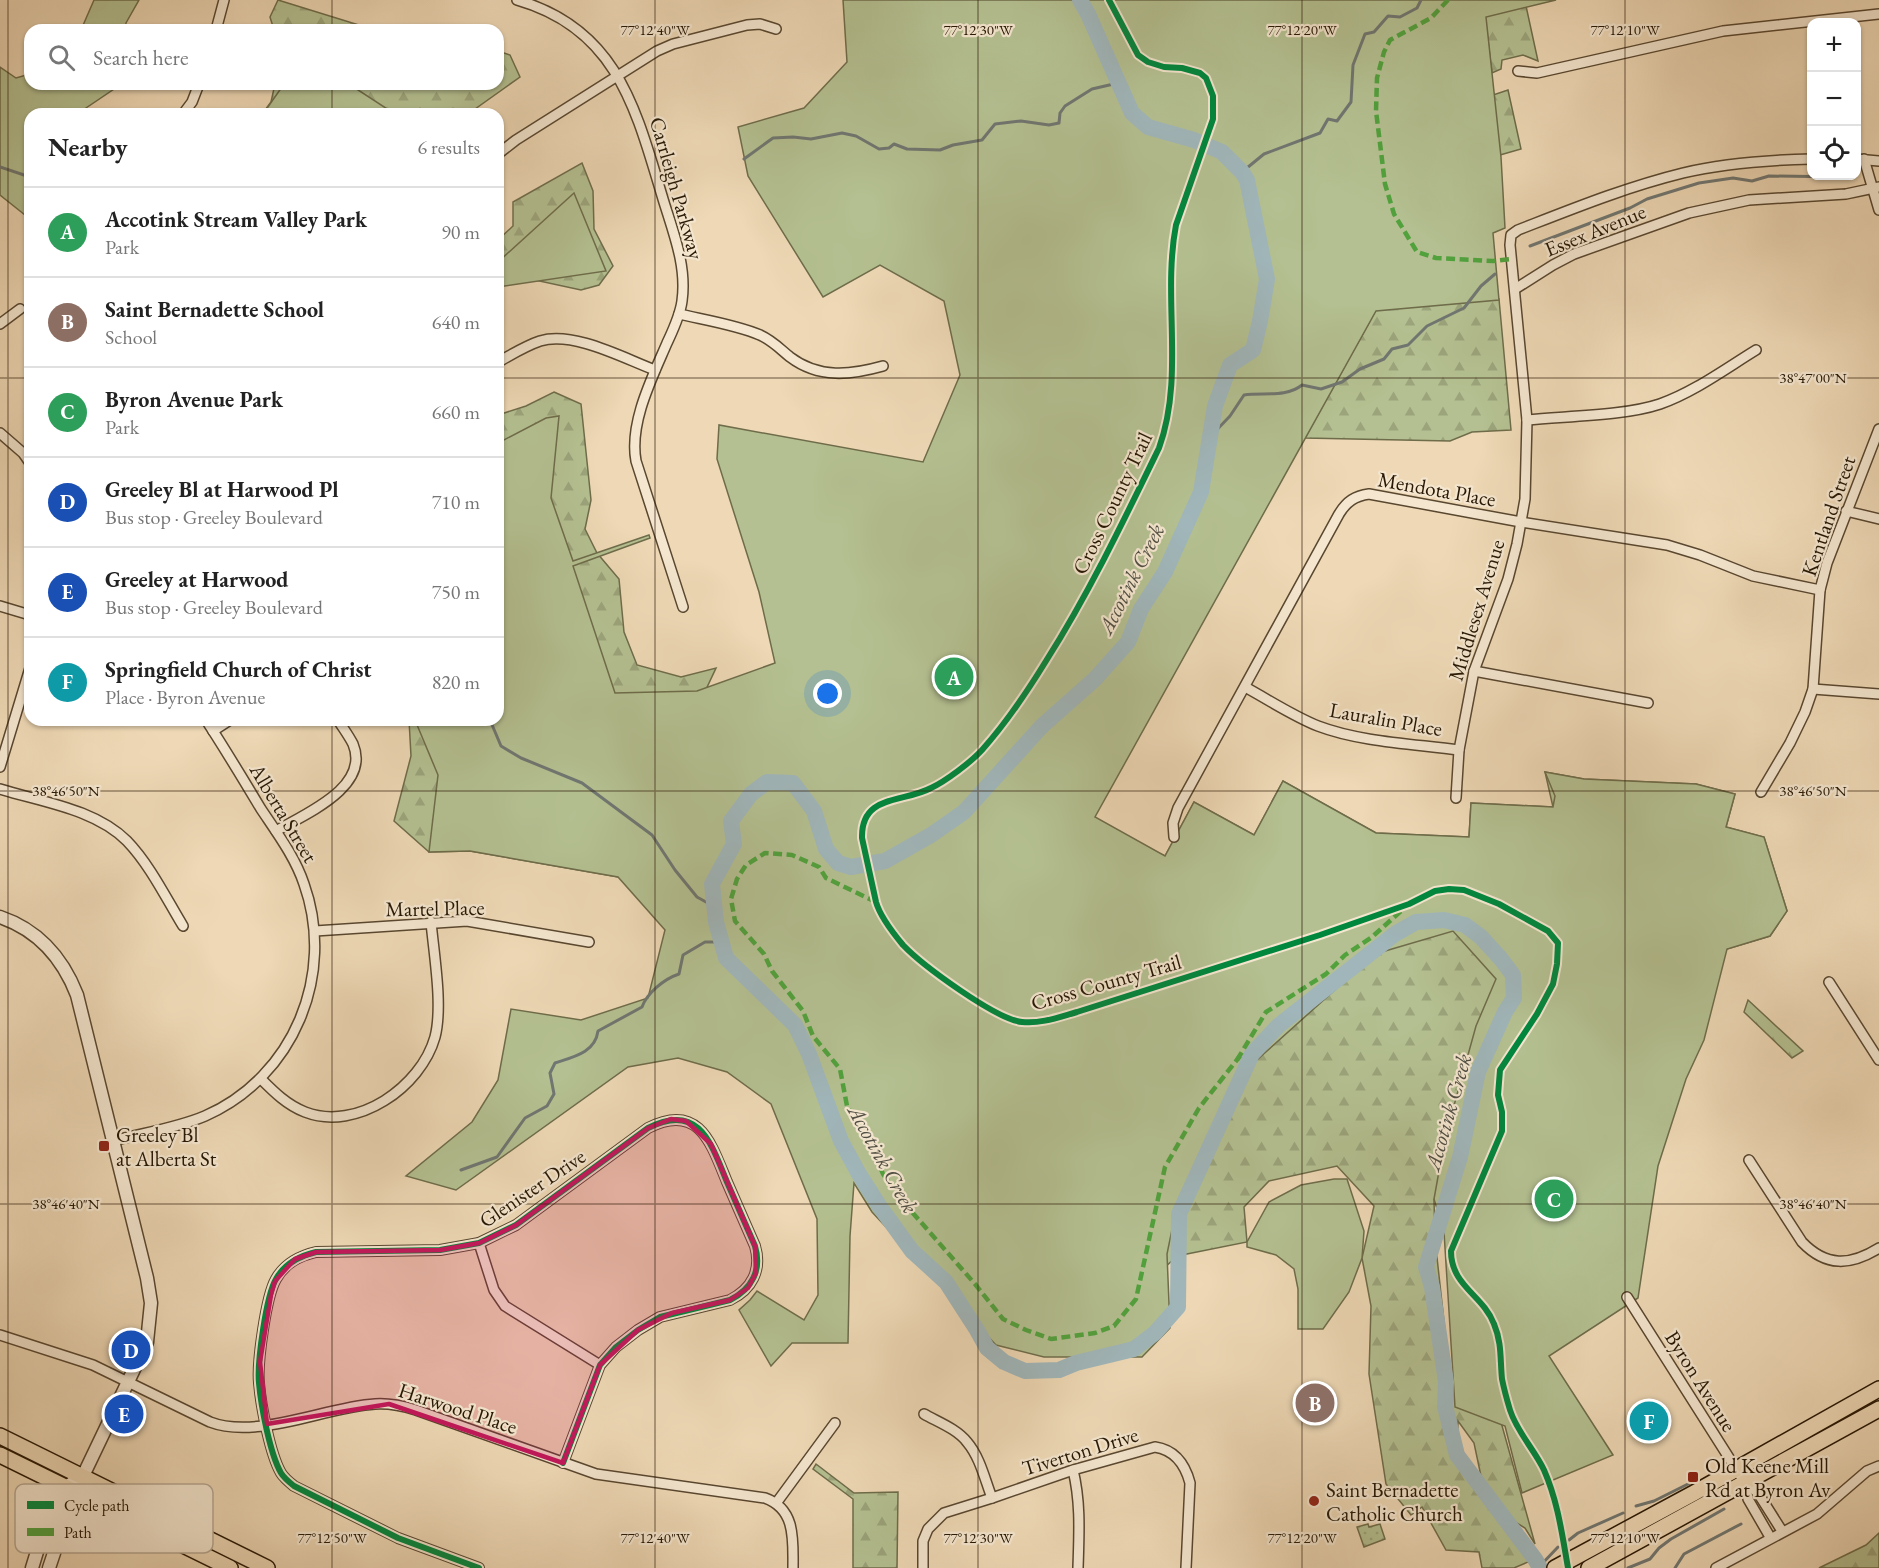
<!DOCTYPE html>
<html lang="en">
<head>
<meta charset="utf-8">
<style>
  :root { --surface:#fff; --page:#f6f6f6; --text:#222; --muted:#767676; --line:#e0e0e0; --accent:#8f2418 }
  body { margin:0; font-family:"EB Garamond",serif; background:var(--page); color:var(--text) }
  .controls { position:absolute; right:18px; top:18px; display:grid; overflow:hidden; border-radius:12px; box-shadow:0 2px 4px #0004 }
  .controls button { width:54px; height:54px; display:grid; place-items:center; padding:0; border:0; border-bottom:2px solid var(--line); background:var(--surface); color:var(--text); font:30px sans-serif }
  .you { position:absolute; left:828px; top:694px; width:21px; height:21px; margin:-15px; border:4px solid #fff; border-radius:50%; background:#1a73e8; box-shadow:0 0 0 9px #1a73e833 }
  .badge { display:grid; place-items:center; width:39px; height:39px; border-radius:50%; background:var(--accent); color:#fff; font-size:20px; font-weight:700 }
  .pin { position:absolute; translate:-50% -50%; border:3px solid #fff; box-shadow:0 2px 6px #0006 }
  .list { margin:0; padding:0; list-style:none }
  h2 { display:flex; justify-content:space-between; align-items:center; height:78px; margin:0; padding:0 24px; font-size:26px }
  h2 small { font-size:20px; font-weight:400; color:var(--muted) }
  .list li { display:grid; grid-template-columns:39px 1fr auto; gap:18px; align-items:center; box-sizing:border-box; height:90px; padding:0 24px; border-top:2px solid var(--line) }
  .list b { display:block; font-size:22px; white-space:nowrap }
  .list p { margin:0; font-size:20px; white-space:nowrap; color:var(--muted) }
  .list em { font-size:20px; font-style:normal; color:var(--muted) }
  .icon { flex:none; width:33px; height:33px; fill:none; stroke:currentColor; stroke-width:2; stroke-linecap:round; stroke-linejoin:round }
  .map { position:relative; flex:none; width:1879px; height:1568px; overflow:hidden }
  .search { position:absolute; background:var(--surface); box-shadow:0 2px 4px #0004; left:24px; top:24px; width:480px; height:66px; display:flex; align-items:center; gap:15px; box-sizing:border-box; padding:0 21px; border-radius:18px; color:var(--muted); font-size:22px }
  .panel { position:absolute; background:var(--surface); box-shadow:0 2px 4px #0004; left:24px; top:108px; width:480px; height:618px; border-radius:18px }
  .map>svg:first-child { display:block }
</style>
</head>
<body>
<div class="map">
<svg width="1879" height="1568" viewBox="0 0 1879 1568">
  <defs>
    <pattern id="grass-dots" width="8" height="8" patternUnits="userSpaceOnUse" patternTransform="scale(1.5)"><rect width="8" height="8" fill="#b4c091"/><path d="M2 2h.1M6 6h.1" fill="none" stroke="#9ba47b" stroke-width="1.8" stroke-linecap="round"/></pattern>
    <pattern id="forest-firs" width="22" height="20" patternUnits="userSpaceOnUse" patternTransform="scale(1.5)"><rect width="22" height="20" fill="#b4c091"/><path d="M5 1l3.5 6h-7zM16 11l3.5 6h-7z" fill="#9ba47b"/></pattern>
  </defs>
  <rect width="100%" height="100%" fill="#eed8b5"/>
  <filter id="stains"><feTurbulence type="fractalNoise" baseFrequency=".00333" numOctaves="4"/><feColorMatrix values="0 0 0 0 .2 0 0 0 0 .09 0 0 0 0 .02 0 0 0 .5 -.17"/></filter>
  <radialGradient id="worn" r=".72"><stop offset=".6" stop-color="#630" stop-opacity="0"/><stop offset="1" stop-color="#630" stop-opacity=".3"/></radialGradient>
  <path fill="url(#grass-dots)" stroke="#6e6c4a" stroke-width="1.5" d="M1368,1524L1369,1527L1380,1524L1385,1539L1364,1547L1357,1527Z"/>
  <g fill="url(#forest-firs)" stroke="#6e6c4a" stroke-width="1.5" fill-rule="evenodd">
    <path d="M278,0L375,30H274L270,17Z"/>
    <path d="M1526,6L1538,61L1523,55L1502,60L1501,69L1492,73L1485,16Z"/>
    <path d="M498,51L510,55L520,77L468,114H262L271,102L275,84H498Z"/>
    <path d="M1508,90L1521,149L1500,155L1493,95Z"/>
    <path d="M582,163L593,191L594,229L613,266L599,285L581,290L521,277L498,285V240L513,226V202Z"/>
    <path d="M1499,299L1511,430L1472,432L1450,441L1305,438L1376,310Z"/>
    <path d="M554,392L581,404L591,500L585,529L597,553L619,579L624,632L637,665L681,677L716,668L618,877L470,851L429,852L394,821L411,756L409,720H498V415L526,406Z"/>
    <path d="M1545,772L1584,779L1696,784L1735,794L1726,827L1764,837L1787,911L1770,936L1727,949L1470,1112L1434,1200L1435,1239L1449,1367L1458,1404L1501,1422L1535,1544L1525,1528L1507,1517L1535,1559L1514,1568H1482L1479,1552L1446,1550L1422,1507L1411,1515L1386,1484L1369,1374L1371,1306L1362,1258L1374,1206L1337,1166L1269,1181L1244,1207L1247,1242L1177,1256L1095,1333L1079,816L1165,856L1194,802L1254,835L1283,781L1376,833L1469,837L1471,803L1553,807ZM1458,1421L1474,1443L1485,1495L1457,1455Z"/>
    <path d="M1748,1000L1803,1051L1792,1058L1744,1012Z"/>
    <path d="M816,1464L854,1493L898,1492L897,1568H853V1499L813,1469Z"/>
    <path d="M1879,1533V1568H1819L1866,1545Z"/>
  </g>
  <g fill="#b4c091" stroke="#6e6c4a" stroke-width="1.5">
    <path d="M94,0H139L126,23L125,30H81Z"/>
    <path d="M843,0H1556L1486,17L1501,157L1505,228L1493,233L1499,300L1376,311L1095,817L1165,856L1194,802L1254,835L1283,781L1376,833L1469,837L1471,803L1553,807L1555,796L1545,772L1584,779L1696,784L1735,794L1726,827L1764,837L1787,911L1770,936L1727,949L1704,1040L1686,1079L1658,1166L1638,1298L1549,1356L1613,1455L1522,1493L1505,1426L1455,1407L1444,1232L1434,1199L1445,1138L1476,1026L1496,979L1453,931L1375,954L1239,1076L1178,1200L1167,1254L1170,1328L1142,1357H1044L996,1345L872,1212L854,1183L850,1236L848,1343H792L771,1366L739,1310L750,1300L757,1291L804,1320L818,1295L817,1219L771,1104L727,1072L678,1058L628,1067L456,1190L406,1176L472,1122L498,1080L511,1009L581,1020L648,998L665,930L618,877L470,851L429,852L438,775L415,720H498V443L546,418L559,416L551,498L573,561L649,535L650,538L573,566L615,693L697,691L775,663L759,592L717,459L719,425L923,462L960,375L944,301L880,265L823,297L748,176L738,127L804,108L847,62Z"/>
    <path d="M0,67L16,78L30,74V84H118L117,87L77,114H30V219L0,195Z"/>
    <path d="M284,84H349L395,114H263Z"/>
    <path d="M574,193L606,271L498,287V262Z"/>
    <path d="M1334,1179H1347L1364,1231L1362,1258L1349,1292L1323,1329H1298V1289L1294,1269L1276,1255L1247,1247V1242L1269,1202L1301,1185Z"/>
  </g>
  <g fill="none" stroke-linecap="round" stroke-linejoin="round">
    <g stroke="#707671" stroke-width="3">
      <path d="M744,159L773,138L793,137L811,139L842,133L856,136L879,149L889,148L894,144L907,149L940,150L953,145L982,140L995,124L1021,121L1049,125L1059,123L1060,113L1065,106L1092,89L1118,83"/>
      <path d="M0,167L30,177"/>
      <path d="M1242,172L1264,154L1320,133L1328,119L1337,121L1351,102L1353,65L1365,34L1374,32L1388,16L1400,17L1417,8L1421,0"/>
      <path d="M1530,246L1630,208L1647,199L1699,183L1733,178L1752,181L1769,176L1845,177"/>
      <path d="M1208,439L1230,416L1244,395C1263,392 1286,398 1302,385L1321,389L1342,382L1360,369L1384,359L1392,349L1408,345L1427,326L1464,308L1481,286L1495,274"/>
      <path d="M490,720L501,746L521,758L582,783L652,835L675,870L697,897L715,907"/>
      <path d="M461,1170L497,1157L525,1118L547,1106L554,1094L550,1073L555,1063C573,1057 595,1053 598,1031L642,1007C647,993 664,979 679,974L683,955L705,942H722"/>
      <path d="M1636,1506L1654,1501L1690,1483"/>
      <path d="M1569,1540L1578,1533L1623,1513"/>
      <path d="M1539,1567L1558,1547"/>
      <path d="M1628,1568L1650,1559L1659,1548L1671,1539L1724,1509"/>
      <path d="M1675,1568L1684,1554L1741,1524"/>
    </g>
    <path stroke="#a0b6ba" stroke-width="16" d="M1080,0L1088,14L1132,113L1148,127L1194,140L1222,152L1242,172L1247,180L1267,279L1260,321L1253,350L1230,365L1215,406L1201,492L1165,572L1141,609L1128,642L1095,679L1042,726L964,812L931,835L885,861L851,867L838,863L826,849L814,811L793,783L767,782L751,794L731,821L734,844L712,884L716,922L726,958L795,1025L809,1054L841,1141L859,1174L880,1207L912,1251L946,1282L977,1330L987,1348L1004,1362L1025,1371L1059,1370L1076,1363L1134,1349L1155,1333L1178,1307L1179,1214L1252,1054L1278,1026L1395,934L1416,922L1444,920L1465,925L1481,937L1501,959L1513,975L1514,998L1505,1012L1478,1072L1460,1157L1426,1267L1432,1287L1446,1382L1445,1406L1457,1455L1535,1559L1540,1568"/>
    <defs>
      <g id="minor">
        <path d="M517,0C618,29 636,110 663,199C673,232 687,266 682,301C680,316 673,330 667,343C652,378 629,423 636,461L683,607"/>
        <path d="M216,30L224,0"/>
        <path d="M1518,71L1537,73L1723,31L1879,14"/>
        <path d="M183,114L192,102L199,84"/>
        <path d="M498,154L516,140L657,51L673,44L747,25L760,24L776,29"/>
        <path d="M1856,159L1879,161"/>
        <path d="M1864,159L1879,210"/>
        <path d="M1515,289L1553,265L1574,254L1689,213L1749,200L1846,194L1879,187"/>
        <path d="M679,314C705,320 737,325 760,335C773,341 780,349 790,357C819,379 851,375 883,366"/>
        <path d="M0,324L20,309"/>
        <path d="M498,362C511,355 525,346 540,341C574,331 623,358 655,370"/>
        <path d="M1527,420C1567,416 1624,416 1660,404C1694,392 1725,369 1756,350"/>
        <path d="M0,433L23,453L30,463"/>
        <path d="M1846,511L1879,519"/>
        <path d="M0,606L30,615"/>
        <path d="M1474,671L1648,703"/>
        <path d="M1245,687C1269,700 1293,716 1318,726C1360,742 1414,744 1459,750"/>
        <path d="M1813,689L1879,694"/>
        <path d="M213,731L230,720"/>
        <path d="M0,767L30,668"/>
        <path d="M0,789C42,802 95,809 127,841C150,865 166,898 183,926"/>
        <path d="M1761,792L1790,743L1805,712L1813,689L1820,590L1827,563L1879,429"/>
        <path d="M1456,798L1459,750L1474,671L1508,579L1517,544L1525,499L1527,420L1510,245L1511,235L1518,230C1572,209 1626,187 1683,173C1725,163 1769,160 1812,159"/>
        <path d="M276,831C305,814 371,787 353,744C349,736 343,728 338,720"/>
        <path d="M1174,837L1173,823L1178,808L1339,514C1347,501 1355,496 1369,494L1521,522L1667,545L1700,555L1753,576L1820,590"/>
        <path d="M315,931L467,921L589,942"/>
        <path d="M1829,982L1879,1060"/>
        <path d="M261,1079C274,1092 287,1105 305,1112C357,1132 421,1087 435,1037C443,1006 434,955 431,922"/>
        <path d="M113,1141C143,1133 177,1128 205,1116C294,1077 336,974 304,884C295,857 277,833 261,809C243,779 225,749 206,720"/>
        <path d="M1749,1160L1802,1242C1826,1267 1850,1266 1879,1248"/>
        <path d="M479,1243L494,1290L505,1306L600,1365"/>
        <path d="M1627,1297L1745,1483L1758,1493L1782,1531"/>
        <path d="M0,1335L93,1365L210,1422C257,1440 325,1407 375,1404C389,1403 403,1406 416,1410L596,1474L765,1498C796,1509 793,1540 793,1568"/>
        <path d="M924,1414C938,1422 957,1429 967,1442C980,1457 985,1480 992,1498"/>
        <path d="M1073,1470C1081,1503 1079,1534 1078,1568"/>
        <path d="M1745,1483L1748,1499L1770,1537"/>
        <path d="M777,1502L835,1423"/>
        <path d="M479,1568L398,1538L294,1486C289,1482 284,1478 281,1473C270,1454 261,1406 259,1383C257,1363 266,1296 276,1279C285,1263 299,1256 316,1252L440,1250L479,1243L516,1225L648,1128C699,1102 711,1143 727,1182C736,1203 746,1225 755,1246C762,1270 752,1289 730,1300L660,1317L638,1330L616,1347L600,1365L563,1463"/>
        <path d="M923,1568V1541L928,1529L944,1513L992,1498L1073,1470L1155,1447C1175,1450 1185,1464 1190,1483L1186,1568"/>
        <path d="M1716,1568L1817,1514L1867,1471L1879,1466"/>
      </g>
      <g id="tertiary">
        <path d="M0,917C38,930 63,959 77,995L147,1278L151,1303L147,1342L83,1476L82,1495L55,1550L49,1568"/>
        <path d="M32,1568L43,1532L66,1487L72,1483"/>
      </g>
      <g id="primary">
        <path d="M0,1436L267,1568"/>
        <path d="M0,1455L230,1568"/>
        <path d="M1555,1568L1694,1493L1879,1389"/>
        <path d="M1589,1568L1879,1409"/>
      </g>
    </defs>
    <use href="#minor" stroke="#594730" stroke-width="12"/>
    <use href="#tertiary" stroke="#594730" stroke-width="15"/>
    <use href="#primary" stroke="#271704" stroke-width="18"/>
    <use href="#minor" stroke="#f4e6cf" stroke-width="9"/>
    <use href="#tertiary" stroke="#f4e6cf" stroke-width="12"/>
    <use href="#primary" stroke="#eed8b5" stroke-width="15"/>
    <g stroke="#51a13d" stroke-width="4.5" stroke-dasharray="9 4.5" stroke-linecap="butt">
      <path d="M1448,0L1431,18L1390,40L1384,52L1377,78L1376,111L1385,184L1394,214L1417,252L1436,258L1493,261L1511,259"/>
      <path d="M876,902L826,878L819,867L792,855L765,853L746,865L737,879L731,899L735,921L764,954L772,971L803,1011L813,1036L840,1069L847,1106L875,1155L883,1174L898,1196L975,1284L1003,1319L1026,1330L1051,1339L1095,1333L1114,1326L1136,1299L1165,1167L1199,1108L1240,1056"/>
      <path d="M1237,1060L1266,1012L1326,974L1345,955L1372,937L1401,911"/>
    </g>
    <defs>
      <g id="cycleway">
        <path d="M1109,0L1138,55L1148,62L1164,67L1182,68L1200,73L1206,78L1213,96V119L1176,225C1162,298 1185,376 1159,448C1124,520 1089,593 1046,661C1027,692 1006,723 982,750C971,762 946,781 931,788C903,803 861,794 862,838L876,902C880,916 893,933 903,945C922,965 995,1019 1022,1022C1041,1024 1059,1017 1077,1012L1320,935L1409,904L1435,891L1449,889L1464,890L1499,904L1548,931L1558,943L1557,964L1553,984L1537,1014L1500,1070L1498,1095L1502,1112V1131L1451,1251C1451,1286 1483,1295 1494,1324C1502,1343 1500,1359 1502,1379C1504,1389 1507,1400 1510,1410C1517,1432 1534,1449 1544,1470C1558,1502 1562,1534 1568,1568"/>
        <path d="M479,1568L398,1538L294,1486C289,1482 284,1478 281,1473C270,1454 261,1406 259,1383C257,1363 266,1296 276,1279C285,1263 299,1256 316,1252L440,1250L479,1243L516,1225L648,1128C699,1102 711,1143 727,1182C736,1203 746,1225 755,1246C762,1270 752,1289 730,1300L660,1317L638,1330L616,1347L600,1365L563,1463"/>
      </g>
    </defs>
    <use href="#cycleway" stroke="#f4e6cf" stroke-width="10"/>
    <use href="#cycleway" stroke="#00873e" stroke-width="6"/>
  </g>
  <path fill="#c2185b" fill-opacity="0.2" stroke="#c2185b" stroke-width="4.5" stroke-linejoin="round" d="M671,1119L686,1121L711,1144L755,1246L756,1273L748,1288L730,1300L672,1313L638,1330L600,1365L563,1463L389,1404L267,1424L260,1362L271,1295L275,1281L295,1259L316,1252L440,1250L479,1243L516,1225L648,1128Z"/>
  <path fill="none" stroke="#271704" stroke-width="1.5" stroke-opacity="0.45" d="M8,0V1568M332,0V30M655,0V1568M978,0V1568M1302,0V1568M1625,0V1568M332,84V114M0,378H30M498,378H1879M332,720V1568M0,791H1879M0,1204H1879"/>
  <g fill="#8f2418" stroke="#f4e6cf" stroke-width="2">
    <rect x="98" y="1140" width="12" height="12" rx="3"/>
    <rect x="1687" y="1471" width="12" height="12" rx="3"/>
    <circle cx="1314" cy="1501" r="6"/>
  </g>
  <g text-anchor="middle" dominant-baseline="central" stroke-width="4.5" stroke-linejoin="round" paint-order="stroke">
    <g font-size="21" fill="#271704" stroke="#f4e6cf">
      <text transform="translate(677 188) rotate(74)">Carrleigh Parkway</text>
      <text transform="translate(1595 230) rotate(-22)">Essex Avenue</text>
      <text transform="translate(1437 489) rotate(10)">Mendota Place</text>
      <text transform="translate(1112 503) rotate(-64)">Cross County Trail</text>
      <text transform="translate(1828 516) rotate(-71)">Kentland Street</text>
      <text transform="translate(1476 610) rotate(-73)">Middlesex Avenue</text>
      <text transform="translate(1386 719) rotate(10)">Lauralin Place</text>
      <text transform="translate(284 813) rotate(59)">Alberta Street</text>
      <text transform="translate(435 908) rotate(-1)">Martel Place</text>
      <text transform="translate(1106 982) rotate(-16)">Cross County Trail</text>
      <text transform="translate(532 1188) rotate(-34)">Glenister Drive</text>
      <text transform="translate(1701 1381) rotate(58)">Byron Avenue</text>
      <text transform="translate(458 1408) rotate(18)">Harwood Place</text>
      <text transform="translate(1080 1451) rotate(-17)">Tiverton Drive</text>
    </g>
    <g font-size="21" fill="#271704" stroke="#f4e6cf" text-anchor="start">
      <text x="116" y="1134">Greeley Bl<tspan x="116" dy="24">at Alberta St</tspan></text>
      <text x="1705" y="1465">Old Keene Mill<tspan x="1705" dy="24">Rd at Byron Av</tspan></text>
      <text x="1326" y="1489">Saint Bernadette<tspan x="1326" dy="24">Catholic Church</tspan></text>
    </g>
    <g font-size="22" font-style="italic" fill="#514f44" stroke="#f4e6cf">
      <text transform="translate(1131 579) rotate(-63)">Accotink Creek</text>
      <text transform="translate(1448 1112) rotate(-74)">Accotink Creek</text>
      <text transform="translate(883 1159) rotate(61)">Accotink Creek</text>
    </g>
  </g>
  <rect x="15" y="1484" width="198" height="69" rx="9" fill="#f4e6cf" stroke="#b6a892" stroke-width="1.5"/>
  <rect x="27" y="1501" width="27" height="8" fill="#00873e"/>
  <rect x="27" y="1528" width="27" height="8" fill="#51a13d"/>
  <g font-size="16" fill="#271704">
    <text x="64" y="1511">Cycle path</text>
    <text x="64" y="1538">Path</text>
  </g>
  <g font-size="15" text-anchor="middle" fill="#271704" stroke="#f4e6cf" stroke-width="4.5" stroke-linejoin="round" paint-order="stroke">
    <text x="655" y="35">77°12'40"W</text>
    <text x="978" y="35">77°12'30"W</text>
    <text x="1302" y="35">77°12'20"W</text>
    <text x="1625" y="35">77°12'10"W</text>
    <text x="1813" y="383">38°47'00"N</text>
    <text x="66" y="796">38°46'50"N</text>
    <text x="1813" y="796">38°46'50"N</text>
    <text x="66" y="1209">38°46'40"N</text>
    <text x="1813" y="1209">38°46'40"N</text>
    <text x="332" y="1543">77°12'50"W</text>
    <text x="655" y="1543">77°12'40"W</text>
    <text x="978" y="1543">77°12'30"W</text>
    <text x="1302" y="1543">77°12'20"W</text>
    <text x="1625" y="1543">77°12'10"W</text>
  </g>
  <rect width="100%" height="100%" filter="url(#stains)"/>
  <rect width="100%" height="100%" fill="url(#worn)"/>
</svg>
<div class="controls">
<button>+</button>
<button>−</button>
<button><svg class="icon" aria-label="locate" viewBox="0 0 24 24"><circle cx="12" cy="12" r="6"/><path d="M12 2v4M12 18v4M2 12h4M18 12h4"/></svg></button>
</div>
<div class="you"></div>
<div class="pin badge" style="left:954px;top:677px;background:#2e9e5b">A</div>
<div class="pin badge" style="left:1315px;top:1403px;background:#8d6e63">B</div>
<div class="pin badge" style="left:1554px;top:1199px;background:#2e9e5b">C</div>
<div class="pin badge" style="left:131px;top:1350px;background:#1a4fb4">D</div>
<div class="pin badge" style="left:124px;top:1414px;background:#1a4fb4">E</div>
<div class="pin badge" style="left:1649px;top:1421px;background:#0f9aa8">F</div>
<div class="search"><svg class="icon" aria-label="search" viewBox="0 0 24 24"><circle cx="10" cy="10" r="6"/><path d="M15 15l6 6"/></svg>Search here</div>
<section class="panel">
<h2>Nearby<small>6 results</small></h2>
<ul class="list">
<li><span class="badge" style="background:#2e9e5b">A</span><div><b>Accotink Stream Valley Park</b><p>Park</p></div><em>90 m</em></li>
<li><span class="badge" style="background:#8d6e63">B</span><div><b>Saint Bernadette School</b><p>School</p></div><em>640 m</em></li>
<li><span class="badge" style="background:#2e9e5b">C</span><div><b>Byron Avenue Park</b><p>Park</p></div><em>660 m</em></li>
<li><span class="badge" style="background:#1a4fb4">D</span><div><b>Greeley Bl at Harwood Pl</b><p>Bus stop · Greeley Boulevard</p></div><em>710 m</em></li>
<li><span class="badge" style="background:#1a4fb4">E</span><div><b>Greeley at Harwood</b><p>Bus stop · Greeley Boulevard</p></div><em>750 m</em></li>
<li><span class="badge" style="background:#0f9aa8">F</span><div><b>Springfield Church of Christ</b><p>Place · Byron Avenue</p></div><em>820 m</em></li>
</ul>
</section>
</div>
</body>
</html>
